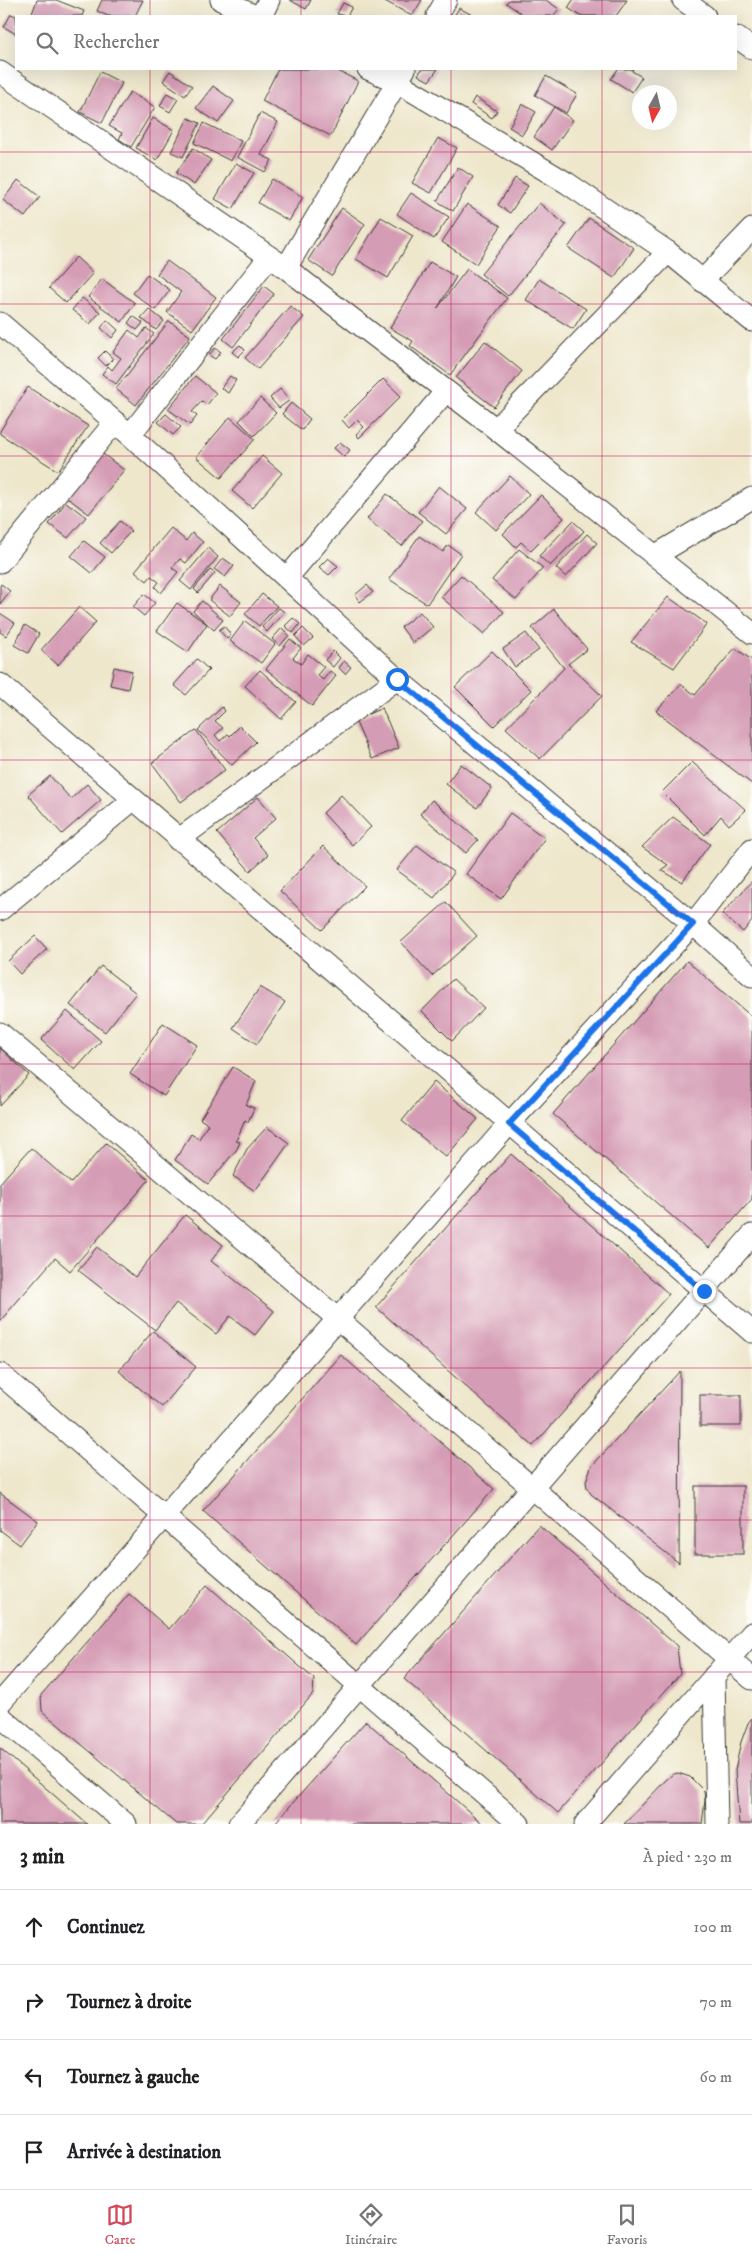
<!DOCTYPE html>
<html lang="fr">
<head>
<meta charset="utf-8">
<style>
  :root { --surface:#fff; --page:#f6f6f6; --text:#202124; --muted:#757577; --line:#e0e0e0; --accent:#d1495b }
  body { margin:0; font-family:"IM FELL DW Pica",serif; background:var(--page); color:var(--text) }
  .compass { position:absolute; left:632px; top:85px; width:45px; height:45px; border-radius:50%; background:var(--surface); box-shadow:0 5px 20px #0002; rotate:188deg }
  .stop { position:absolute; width:15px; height:15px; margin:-11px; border:4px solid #1a73e8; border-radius:50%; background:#fff }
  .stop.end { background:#1a73e8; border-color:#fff; box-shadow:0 1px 5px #0008 }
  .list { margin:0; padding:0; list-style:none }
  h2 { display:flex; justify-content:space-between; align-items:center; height:65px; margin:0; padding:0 20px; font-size:21px }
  h2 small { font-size:16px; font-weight:400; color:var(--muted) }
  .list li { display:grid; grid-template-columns:32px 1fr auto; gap:15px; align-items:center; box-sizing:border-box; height:75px; padding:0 20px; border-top:1px solid var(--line) }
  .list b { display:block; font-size:19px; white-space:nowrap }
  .list em { font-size:16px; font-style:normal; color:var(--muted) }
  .icon { flex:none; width:28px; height:28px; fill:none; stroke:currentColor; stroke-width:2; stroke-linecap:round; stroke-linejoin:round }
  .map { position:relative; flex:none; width:752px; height:1824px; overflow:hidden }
  .search { position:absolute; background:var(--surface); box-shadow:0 5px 20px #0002; left:15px; right:15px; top:15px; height:55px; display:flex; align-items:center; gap:12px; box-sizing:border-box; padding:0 18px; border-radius:0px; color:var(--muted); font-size:19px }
  .sheet { height:365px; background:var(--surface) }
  nav { display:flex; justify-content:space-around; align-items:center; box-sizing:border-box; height:70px; border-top:1px solid var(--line); background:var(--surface); font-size:14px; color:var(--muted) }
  nav a { display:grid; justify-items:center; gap:2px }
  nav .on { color:var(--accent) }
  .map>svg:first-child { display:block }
</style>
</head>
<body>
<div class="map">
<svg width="752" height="1824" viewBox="0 0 752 1824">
  <rect width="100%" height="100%" fill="#fdfcf7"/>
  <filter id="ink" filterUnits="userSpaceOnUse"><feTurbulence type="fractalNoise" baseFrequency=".02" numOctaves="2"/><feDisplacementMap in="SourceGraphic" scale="10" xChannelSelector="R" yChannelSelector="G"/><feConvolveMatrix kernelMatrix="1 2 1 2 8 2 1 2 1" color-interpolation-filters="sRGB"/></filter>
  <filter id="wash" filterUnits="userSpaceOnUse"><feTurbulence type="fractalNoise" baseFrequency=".0096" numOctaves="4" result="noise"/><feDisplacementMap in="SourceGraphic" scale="20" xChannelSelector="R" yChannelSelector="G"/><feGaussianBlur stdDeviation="1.12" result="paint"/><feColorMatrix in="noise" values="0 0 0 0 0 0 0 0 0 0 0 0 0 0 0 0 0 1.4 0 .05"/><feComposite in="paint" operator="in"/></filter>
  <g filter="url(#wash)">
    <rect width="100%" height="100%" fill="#eee7cc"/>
    <g id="blocks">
      <g fill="#d59db5">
        <path d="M37,0H56L84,11L82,16H31Z"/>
        <path d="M102,0H143L135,16H108L97,11Z"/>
        <path d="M290,0H311L306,9Z"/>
        <path d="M383,0H422L412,16Z"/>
        <path d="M509,0H546L559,9L553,16H525L506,3Z"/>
        <path d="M573,0H627L616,16H580L568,8Z"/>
        <path d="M343,3L352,7L347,16L337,14Z"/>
        <path d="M459,8L474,16H454Z"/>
        <path d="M11,14L16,16V34L4,27Z"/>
        <path d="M278,69H334L358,81L331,136L262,101Z"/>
        <path d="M422,69H438L429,81L418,75Z"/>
        <path d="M618,69H633L632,71L642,77L632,92L611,79Z"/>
        <path d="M170,71L192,86L185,96L163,81Z"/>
        <path d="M100,72L122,83L102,123L80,112Z"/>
        <path d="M546,76L577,94L566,113L535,95Z"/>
        <path d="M213,86L234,101L218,123L196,108Z"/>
        <path d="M130,92L155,107L131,147L119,139L122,133L109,126Z"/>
        <path d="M167,93L178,99L170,112L160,106Z"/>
        <path d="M475,97L497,111L492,118L471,104Z"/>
        <path d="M522,104L536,112L522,135L509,127Z"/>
        <path d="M554,107L573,120L552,150L534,137Z"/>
        <path d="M260,113L278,122L261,155L272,160L265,172L237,157Z"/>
        <path d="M153,118L174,130L157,160L136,148Z"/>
        <path d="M188,118L200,123L183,157L171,152Z"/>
        <path d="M204,123L241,141L231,161L194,143Z"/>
        <path d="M438,138L457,148L431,193L412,183Z"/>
        <path d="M193,148L211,160L194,185L176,173Z"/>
        <path d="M236,163L254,173L233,209L215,199Z"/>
        <path d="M458,167L473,177L453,211L437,201Z"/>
        <path d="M515,178L528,186L510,213L498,205Z"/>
        <path d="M272,179L303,197L289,221L258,203Z"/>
        <path d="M18,180L40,197L25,217L3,200Z"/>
        <path d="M411,193L449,217L434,239L397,214Z"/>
        <path d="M539,203L566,225L508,296L481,274Z"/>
        <path d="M467,204L501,226L476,264L442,242Z"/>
        <path d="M342,208L365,224L332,276L308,260Z"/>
        <path d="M381,217L413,236L388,278L356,259Z"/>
        <path d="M589,218L634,248L614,278L568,248Z"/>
        <path d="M76,257L93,273L66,303L49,288Z"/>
        <path d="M167,261L216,297L192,330L167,312L181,292L157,274Z"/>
        <path d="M430,262L456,277L437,309L467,269L507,298L450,375L410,346L413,341L390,328Z"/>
        <path d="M147,274L170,290L155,310L133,293Z"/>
        <path d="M102,279L135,303L122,322L88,297Z"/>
        <path d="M539,279L586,309L573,329L526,300Z"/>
        <path d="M264,286L274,294L233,347L223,339Z"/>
        <path d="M82,298L100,312L90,324L72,310Z"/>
        <path d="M290,306L304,317L258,369L245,358Z"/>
        <path d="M149,309L164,321L156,330L141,318Z"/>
        <path d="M133,316L143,323L137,330L128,323Z"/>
        <path d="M107,320L118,330L112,338L101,328Z"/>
        <path d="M169,321L190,336L136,405L116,389Z"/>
        <path d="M146,328L154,334L116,384L102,374L108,366L112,370L121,358L113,352L129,330L139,338Z"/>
        <path d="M485,341L522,371L494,407L456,378Z"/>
        <path d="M240,345L245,350L238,357L232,352Z"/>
        <path d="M215,348L221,352L215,359L209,355Z"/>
        <path d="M105,351L113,359L106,366L98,358Z"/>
        <path d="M195,376L216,393L207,405L202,401L192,412L197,416L190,425L168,409Z"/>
        <path d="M230,376L236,380L228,393L221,388Z"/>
        <path d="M383,379L401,396L359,438L356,434L364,427L357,420L349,428L342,420Z"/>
        <path d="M28,387L88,426L58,471L0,434V431Z"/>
        <path d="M280,389L290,400L279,408L270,398Z"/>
        <path d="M260,398L276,413L254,436L239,421Z"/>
        <path d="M291,403L310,419L302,430L282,414Z"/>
        <path d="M166,414L181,427L173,435L158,422Z"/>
        <path d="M230,417L255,439L221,478L196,457Z"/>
        <path d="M340,442L350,450L344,457L334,448Z"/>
        <path d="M99,451L124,470L89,514L65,496Z"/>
        <path d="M262,456L282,473L252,508L232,491Z"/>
        <path d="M510,476L529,494L496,530L476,512Z"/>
        <path d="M439,486L467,509L446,534L418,512Z"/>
        <path d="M387,494L422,521L402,546L367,519Z"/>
        <path d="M541,495L564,518L531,551L521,542L516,547L503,534Z"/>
        <path d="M66,502L86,517L68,538L49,524Z"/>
        <path d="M120,521L131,531L111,553L100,543Z"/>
        <path d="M573,521L584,531L550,566L539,556Z"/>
        <path d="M171,528L186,541L192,533L203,542L186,563L180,559L172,568L178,572L161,593L155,587L159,582L151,576L147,581L135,571Z"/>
        <path d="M587,534L597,543L566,577L556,568Z"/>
        <path d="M419,536L443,552L448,545L461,554L427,604L389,579Z"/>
        <path d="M84,541L105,557L92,573L71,556Z"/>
        <path d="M208,548L218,557L191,590L180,581Z"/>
        <path d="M519,549L543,568L516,600L492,580Z"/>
        <path d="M223,558L234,566L225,577L214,569Z"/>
        <path d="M328,558L338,566L329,575L319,567Z"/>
        <path d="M210,570L215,573L198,593L194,589Z"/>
        <path d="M461,575L504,612L484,634L441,597Z"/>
        <path d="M1,584L10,591L0,604V586Z"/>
        <path d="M367,585L373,592L360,602L355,595Z"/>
        <path d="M220,586L241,602L230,616L209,600Z"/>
        <path d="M144,594L155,603L144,616L133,607Z"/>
        <path d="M262,594L277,606L259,626L245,614Z"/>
        <path d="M668,597L707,624L674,668L631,642Z"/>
        <path d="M202,601L223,620L214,630L193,611Z"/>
        <path d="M177,603L207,624L188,652L157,631Z"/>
        <path d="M79,607L96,622L58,665L41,650Z"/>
        <path d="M279,608L284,612L267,632L262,627Z"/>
        <path d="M554,609L587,649L568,664L602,696L540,759L506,728L564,668L532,628Z"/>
        <path d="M420,612L433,627L413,643L401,627Z"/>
        <path d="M0,613L15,623L6,636L0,632Z"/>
        <path d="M293,618L300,624L293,633L285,626Z"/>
        <path d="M245,621L275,644L261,663L230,641Z"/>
        <path d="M25,625L39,634L28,653L14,645Z"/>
        <path d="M224,626L231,635L227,639L219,630Z"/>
        <path d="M282,628L289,635L280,646L272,639Z"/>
        <path d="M303,628L313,638L304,646L295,636Z"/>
        <path d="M526,633L539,650L515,667L503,649Z"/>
        <path d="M290,639L301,648L293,658L301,664L308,654L324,667L317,675L323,680L330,671L336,676L312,706L266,669Z"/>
        <path d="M735,648L752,660V784L656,711L681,684L695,695Z"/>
        <path d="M333,651L340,658L333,667L325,660Z"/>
        <path d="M492,651L531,690L494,726L455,687Z"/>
        <path d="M197,659L209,670L186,695L174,685Z"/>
        <path d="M344,661L351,667L345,674L339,668Z"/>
        <path d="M114,667L132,671L128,689L110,685Z"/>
        <path d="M260,670L296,702L281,719L245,686Z"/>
        <path d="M222,707L225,711L215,721L223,728L215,735L220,741L228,734L230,736L240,726L256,742L232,765L198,730Z"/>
        <path d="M382,708L399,748L372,759L355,720Z"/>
        <path d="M196,730L225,770L181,802L152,763Z"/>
        <path d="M692,762L746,810L729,825L721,816L705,835L662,792Z"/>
        <path d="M461,764L492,788L477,808L446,784Z"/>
        <path d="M50,776L71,799L87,784L101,800L62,834L28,795Z"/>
        <path d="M341,795L371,827L352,845L323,813Z"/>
        <path d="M258,797L276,818L253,838L268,855L250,871L217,833Z"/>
        <path d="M432,800L478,840L466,853L420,814Z"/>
        <path d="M510,813L545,838L501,899L466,874Z"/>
        <path d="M673,817L710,844L682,882L661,870L668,865L642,847Z"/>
        <path d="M417,845L454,873L434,898L397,870Z"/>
        <path d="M323,846L365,886L322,930L280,891Z"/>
        <path d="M752,881V921L743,932L722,914Z"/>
        <path d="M446,902L477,936L432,976L401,942Z"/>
        <path d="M35,936L47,949L20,974L8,961Z"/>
        <path d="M687,961L752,1017V1199L709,1248L553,1114Z"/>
        <path d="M101,966L136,993L105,1032L70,1005Z"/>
        <path d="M453,979L484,1008L452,1041L422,1011Z"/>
        <path d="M260,987L285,1002L257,1044L233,1028Z"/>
        <path d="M67,1011L101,1041L75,1070L41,1040Z"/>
        <path d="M163,1023L197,1045L164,1096L130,1074Z"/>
        <path d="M0,1048L29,1075L0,1106Z"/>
        <path d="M233,1067L256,1081L246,1105L254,1108L248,1122L245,1120L236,1141L240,1142L237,1149L208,1184L175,1160L191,1134L199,1139L208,1124L200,1119Z"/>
        <path d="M434,1082L478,1119L446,1157L402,1121Z"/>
        <path d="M267,1127L289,1143L255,1191L233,1176L247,1149Z"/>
        <path d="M106,1143L149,1180L70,1271L55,1258L0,1321V1183L31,1148L71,1183Z"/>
        <path d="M511,1154L669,1294L533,1446L376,1307Z"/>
        <path d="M185,1215L223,1245L211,1261L274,1311L255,1335L230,1316L216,1334L176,1303L155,1330L78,1270L97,1247L135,1277Z"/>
        <path d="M153,1331L196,1367L162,1407L119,1371Z"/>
        <path d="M341,1355L494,1489L356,1645L203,1511Z"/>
        <path d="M680,1371L679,1563L591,1494L587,1488L586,1481L591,1467Z"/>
        <rect x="700" y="1395" width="41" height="31"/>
        <rect x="695" y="1486" width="48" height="68"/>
        <path d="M0,1493L38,1521L20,1545L0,1530Z"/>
        <path d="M539,1525L677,1646L680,1674L558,1813L404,1679Z"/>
        <path d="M207,1585L314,1679L313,1694L201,1824H176L42,1711L41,1695L129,1594L169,1629Z"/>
        <path d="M752,1718V1824H739L735,1770L741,1742L748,1723Z"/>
        <path d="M366,1721L483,1824H274Z"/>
        <path d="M0,1748L87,1824H0Z"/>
        <path d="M678,1773L690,1777L704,1791L705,1800L702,1824H624L665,1781L673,1774Z"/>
      </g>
    </g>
  </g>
  <g filter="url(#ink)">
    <use href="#blocks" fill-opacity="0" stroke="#3c3a36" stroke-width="1"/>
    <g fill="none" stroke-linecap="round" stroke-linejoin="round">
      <defs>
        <g id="street">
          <path d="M221,0L255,16"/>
          <path d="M683,0L705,16"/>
          <path d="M261,16L269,0"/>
          <path d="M437,16L446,0"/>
          <path d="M736,37L752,48"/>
          <path d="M368,69L397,82L567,183L668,252L752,321"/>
          <path d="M0,72L286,268L496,429L752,633"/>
          <path d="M286,268L405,69"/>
          <path d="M702,281L752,229"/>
          <path d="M0,323L130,435L397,679L693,924L752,976"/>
          <path d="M496,429L668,252"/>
          <path d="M130,435L269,257"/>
          <path d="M656,555L752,498"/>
          <path d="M0,562L115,422"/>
          <path d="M287,578L446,391"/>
          <path d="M0,684L752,1332"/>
          <path d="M178,840L397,679"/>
          <path d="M0,910L133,800"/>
          <path d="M0,1033L338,1319L752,1679"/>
          <path d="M0,1374L519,1824"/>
          <path d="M714,1676L717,1824"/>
          <path d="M0,1703L509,1124L693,924L752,849"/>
          <path d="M0,1716L126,1824"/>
          <path d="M239,1824L752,1235"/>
          <path d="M585,1824L752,1633"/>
        </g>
      </defs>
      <use href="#street" stroke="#3c3a36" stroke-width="23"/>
      <use href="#street" stroke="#fff" stroke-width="21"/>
    </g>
  </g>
  <g fill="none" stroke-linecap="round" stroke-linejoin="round" filter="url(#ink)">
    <path stroke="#1a73e8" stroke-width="6" d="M397,679L693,924L509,1124L704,1291"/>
  </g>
  <path fill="none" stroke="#c2185b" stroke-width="1" stroke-opacity="0.55" d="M150,0V16M301,0V16M451,0V16M602,0V16M150,69V1824M301,69V1824M451,69V1824M602,69V1824M0,152H752M0,304H752M0,456H752M0,608H752M0,760H752M0,912H752M0,1064H752M0,1216H752M0,1368H752M0,1520H752M0,1672H752"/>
</svg>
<svg class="compass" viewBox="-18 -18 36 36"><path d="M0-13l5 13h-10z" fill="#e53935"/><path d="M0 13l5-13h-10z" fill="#757577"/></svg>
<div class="stop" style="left:397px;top:679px"></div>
<div class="stop end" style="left:704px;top:1291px"></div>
<div class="search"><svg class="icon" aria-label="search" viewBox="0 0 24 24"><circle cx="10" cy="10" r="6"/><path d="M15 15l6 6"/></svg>Rechercher</div>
</div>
<section class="sheet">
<h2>3 min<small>À pied · 230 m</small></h2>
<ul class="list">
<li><svg class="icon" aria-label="ahead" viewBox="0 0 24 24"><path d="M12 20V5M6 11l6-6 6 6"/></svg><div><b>Continuez</b></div><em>100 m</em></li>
<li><svg class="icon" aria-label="right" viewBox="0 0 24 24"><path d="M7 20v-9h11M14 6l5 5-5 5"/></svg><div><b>Tournez à droite</b></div><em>70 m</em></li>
<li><svg class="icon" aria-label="left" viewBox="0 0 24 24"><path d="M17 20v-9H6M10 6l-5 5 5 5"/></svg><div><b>Tournez à gauche</b></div><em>60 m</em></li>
<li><svg class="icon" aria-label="arrive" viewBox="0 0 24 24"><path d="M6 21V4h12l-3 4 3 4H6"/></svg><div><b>Arrivée à destination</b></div></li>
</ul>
</section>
<nav>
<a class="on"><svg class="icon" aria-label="map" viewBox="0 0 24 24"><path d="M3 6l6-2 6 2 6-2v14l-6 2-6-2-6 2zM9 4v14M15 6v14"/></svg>Carte</a>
<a><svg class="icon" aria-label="directions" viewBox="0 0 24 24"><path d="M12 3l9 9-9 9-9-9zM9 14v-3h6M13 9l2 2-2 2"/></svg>Itinéraire</a>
<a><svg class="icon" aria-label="saved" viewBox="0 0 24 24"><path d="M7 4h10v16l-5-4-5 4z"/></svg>Favoris</a>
</nav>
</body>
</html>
